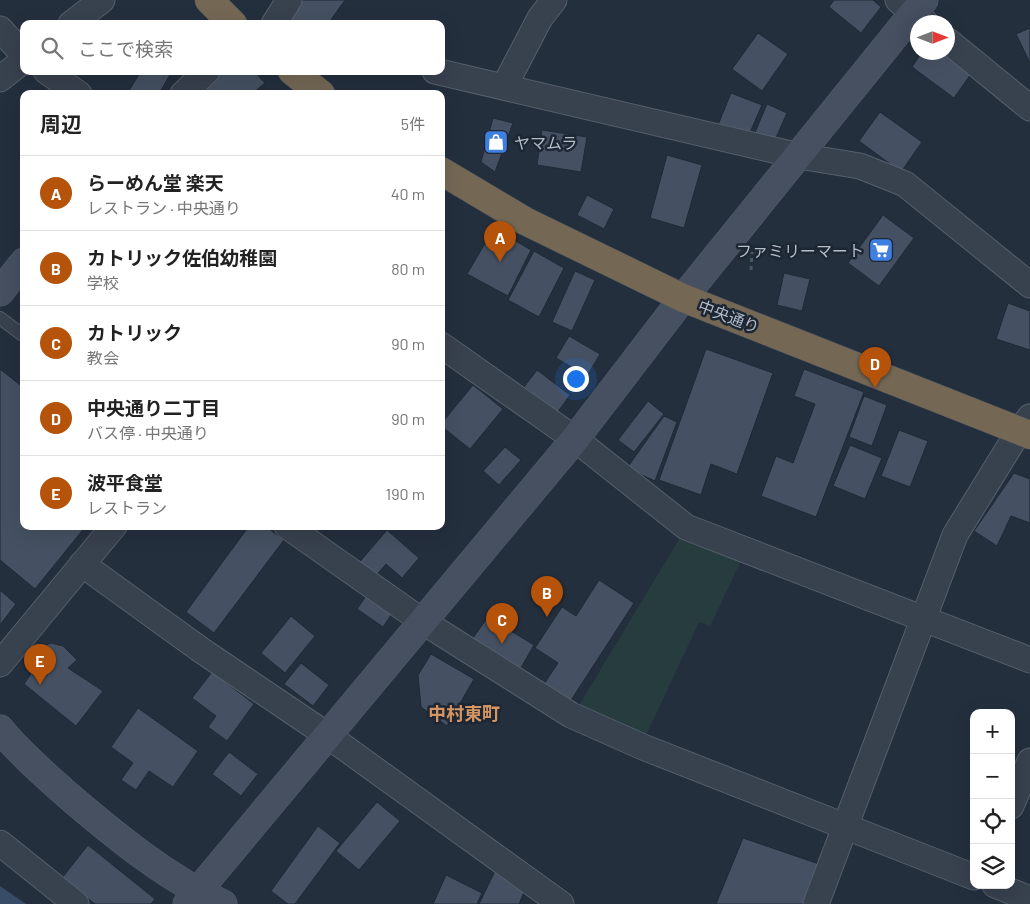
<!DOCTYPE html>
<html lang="ja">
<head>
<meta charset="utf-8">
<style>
  :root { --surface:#fff; --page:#f6f6f6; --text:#222; --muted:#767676; --line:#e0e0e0; --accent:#b45309 }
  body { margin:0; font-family:Barlow,"Noto Sans JP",sans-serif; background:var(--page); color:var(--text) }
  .controls { position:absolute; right:15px; bottom:15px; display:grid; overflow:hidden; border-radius:10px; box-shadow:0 5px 20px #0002 }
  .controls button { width:45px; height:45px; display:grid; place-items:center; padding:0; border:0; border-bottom:1px solid var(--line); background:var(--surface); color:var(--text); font:25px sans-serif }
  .compass { position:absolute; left:910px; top:15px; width:45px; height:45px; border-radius:50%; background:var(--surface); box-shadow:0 5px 20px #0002; rotate:90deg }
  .you { position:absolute; left:575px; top:378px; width:18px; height:18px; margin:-12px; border:4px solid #fff; border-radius:50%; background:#1a73e8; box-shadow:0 0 0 8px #1a73e833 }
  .badge { display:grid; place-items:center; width:32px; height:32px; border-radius:50%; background:var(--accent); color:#fff; font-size:16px; font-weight:700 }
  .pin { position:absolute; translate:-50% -41px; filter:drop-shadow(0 1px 2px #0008) }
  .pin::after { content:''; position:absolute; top:26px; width:18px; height:15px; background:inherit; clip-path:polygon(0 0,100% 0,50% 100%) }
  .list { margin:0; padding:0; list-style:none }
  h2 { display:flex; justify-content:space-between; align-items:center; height:65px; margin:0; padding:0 20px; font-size:21px }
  h2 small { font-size:16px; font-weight:400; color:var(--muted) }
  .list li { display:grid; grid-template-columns:32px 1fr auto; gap:15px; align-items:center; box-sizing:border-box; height:75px; padding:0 20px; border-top:1px solid var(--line) }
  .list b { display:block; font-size:19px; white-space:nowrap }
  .list p { margin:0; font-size:16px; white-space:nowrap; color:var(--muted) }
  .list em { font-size:16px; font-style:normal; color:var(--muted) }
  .icon { flex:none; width:28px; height:28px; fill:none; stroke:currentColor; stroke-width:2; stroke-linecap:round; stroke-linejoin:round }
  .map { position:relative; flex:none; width:1030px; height:904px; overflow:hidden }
  .search { position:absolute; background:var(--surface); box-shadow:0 5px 20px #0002; left:20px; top:20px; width:425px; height:55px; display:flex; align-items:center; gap:12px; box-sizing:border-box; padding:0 18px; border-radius:10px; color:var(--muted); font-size:19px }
  .panel { position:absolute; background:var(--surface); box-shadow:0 5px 20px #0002; left:20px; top:90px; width:425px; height:440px; border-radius:10px }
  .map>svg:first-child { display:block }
</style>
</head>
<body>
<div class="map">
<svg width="1030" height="904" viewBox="0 0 1030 904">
  <rect width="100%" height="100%" fill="#242f3e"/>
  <path fill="#263c3f" d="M681,536L741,561L710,626L699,622L643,742L575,712Z"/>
  <path fill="#394c67" d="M0,886L26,904H0Z"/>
  <g fill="#455162" stroke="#1f2835">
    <path d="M297,0H345L328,24H307L304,21L302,24H284Z"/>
    <path d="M834,0H873L881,7L861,33L829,7Z"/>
    <path d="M1030,28V63L1016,34Z"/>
    <path d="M758,33L788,54L762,91L732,69Z"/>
    <path d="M922,52H948L975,68L954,98L912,67Z"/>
    <path d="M141,71H172L159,94H127Z"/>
    <path d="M221,71H254L265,83L252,94H196Z"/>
    <path d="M731,93L762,105L748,137L718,125Z"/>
    <path d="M767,104L787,113L775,140L753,137Z"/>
    <path d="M880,112L922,142L901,172L859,141Z"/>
    <path d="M493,118L513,123L495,172L481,162Z"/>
    <path d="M542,130L587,137L581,172L537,165Z"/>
    <path d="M667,155L702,165L684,228L650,218Z"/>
    <path d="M587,195L614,209L604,229L577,215Z"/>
    <path d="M883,215L914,238L879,286L848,263Z"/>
    <path d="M494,228L531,250L508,296L467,274Z"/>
    <path d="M534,251L564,268L539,317L508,300Z"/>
    <path d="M575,271L595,280L572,331L552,322Z"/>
    <path d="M784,273L810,279L802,311L777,305Z"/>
    <path d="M1008,303L1030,311V350L996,339Z"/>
    <path d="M569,336L600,354L587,376L556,358Z"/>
    <path d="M706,349L773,373L737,474L711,464L701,495L659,480Z"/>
    <path d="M0,369L24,388V526H86L35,589L0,560Z"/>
    <path d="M804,369L864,392L816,517L761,496L776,456L793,463L815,404L794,396Z"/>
    <path d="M537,370L570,395L557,413L524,387Z"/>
    <path d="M473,385L503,409L470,449L441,426V424Z"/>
    <path d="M864,396L887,405L872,446L849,437Z"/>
    <path d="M648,401L664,414L634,452L618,440Z"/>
    <path d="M664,416L677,422L655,481L627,468Z"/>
    <path d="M899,430L928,441L910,487L881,476Z"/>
    <path d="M850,445L882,458L865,499L833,486Z"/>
    <path d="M505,447L521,460L499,485L483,471Z"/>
    <path d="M1014,473L1030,479V523L1011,516L997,546L974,531Z"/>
    <path d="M249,526H265L284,540L214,633L186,612Z"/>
    <path d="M387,530L419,558L402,578L386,564L373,579L357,565Z"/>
    <path d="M599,580L634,603L566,708L540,690L558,663L535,648L562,607L576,616Z"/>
    <path d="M0,590L16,604L0,625Z"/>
    <path d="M369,592L395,609L383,627L357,609Z"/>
    <path d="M291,616L315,636L285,673L261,653Z"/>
    <path d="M488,617L534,645L518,673L470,642Z"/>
    <path d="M51,643L63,646L77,660L68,668L103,691L76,726L24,684L45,653L42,651L43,646Z"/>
    <path d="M431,654L474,679L447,726L421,707L418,675Z"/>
    <path d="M301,663L329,685L313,706L284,684Z"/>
    <path d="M212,672L254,704L227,741L208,727L216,716L192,698Z"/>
    <path d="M138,708L198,751L173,787L149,771L136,790L121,780L133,763L111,747Z"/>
    <path d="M229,752L258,774L241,796L212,774Z"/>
    <path d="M377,802L400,821L359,870L336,851Z"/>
    <path d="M318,826L340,843L295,904H288L271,891Z"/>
    <path d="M743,838L822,865L807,904H716Z"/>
    <path d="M88,845L155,899L151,904H95L62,878Z"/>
    <path d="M495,871L527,885L519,904H479Z"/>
    <path d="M446,875L482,893L477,904H433Z"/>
  </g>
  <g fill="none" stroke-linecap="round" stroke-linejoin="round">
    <defs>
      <path id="lane" d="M0,318L24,336"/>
      <g id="street">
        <path d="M898,0L925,22"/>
        <path d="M71,24L102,0"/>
        <path d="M274,24L289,0"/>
        <path d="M0,29L24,55"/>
        <path d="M948,41L1030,108"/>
        <path d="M46,71L79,94"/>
        <path d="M435,71L799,156L860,166L905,184L1030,285"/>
        <path d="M0,79L24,60"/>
        <path d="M504,87L540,18L554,0"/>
        <path d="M183,94L207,71"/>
        <path d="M441,345L575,439L686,527L1030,660"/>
        <path d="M287,526L422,621L571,715L643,747L974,877"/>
        <path d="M82,564L201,650L327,735L561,904"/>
        <path d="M0,664L114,526"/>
        <path d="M1011,806L1030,761"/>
        <path d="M0,843L76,904"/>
        <path d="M995,885L1030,899"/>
        <path d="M816,904L955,535L1019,431L1030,417"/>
      </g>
      <g id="secondary">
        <path d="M0,292L24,262"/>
        <path d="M0,729C21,754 46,776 71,798C118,838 167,878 223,904"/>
        <path d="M187,904L575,439L683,298L924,0"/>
      </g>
      <g id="highway">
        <path d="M209,0L233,24"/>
        <path d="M292,71L321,94"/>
        <path d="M441,171L525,221L683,298L1030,435"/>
      </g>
    </defs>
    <use href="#lane" stroke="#565f6c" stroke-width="14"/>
    <use href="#street" stroke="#565f6c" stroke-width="27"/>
    <use href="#secondary" stroke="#565f6c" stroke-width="29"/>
    <use href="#highway" stroke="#434c59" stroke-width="29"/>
    <path stroke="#44595c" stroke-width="3" stroke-dasharray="4 4" stroke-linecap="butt" d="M751,270L752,252"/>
    <use href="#lane" stroke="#38414e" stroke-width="12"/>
    <use href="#street" stroke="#38414e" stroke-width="25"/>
    <use href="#secondary" stroke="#465061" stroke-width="28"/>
    <use href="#highway" stroke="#746855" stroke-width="28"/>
  </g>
  <defs>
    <symbol id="shop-square" viewBox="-11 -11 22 22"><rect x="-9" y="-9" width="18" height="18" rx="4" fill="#3f7fe0" stroke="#1d2633"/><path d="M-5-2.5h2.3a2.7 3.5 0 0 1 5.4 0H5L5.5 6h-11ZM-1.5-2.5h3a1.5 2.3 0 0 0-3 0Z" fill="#fff"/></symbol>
    <symbol id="supermarket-square" viewBox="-11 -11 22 22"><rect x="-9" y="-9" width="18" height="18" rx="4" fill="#3f7fe0" stroke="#1d2633"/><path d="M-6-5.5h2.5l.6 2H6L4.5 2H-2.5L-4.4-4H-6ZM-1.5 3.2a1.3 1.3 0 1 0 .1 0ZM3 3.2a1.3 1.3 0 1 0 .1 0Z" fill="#fff"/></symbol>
  </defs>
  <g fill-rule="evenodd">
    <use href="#shop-square" x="482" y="128" width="28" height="28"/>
    <use href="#supermarket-square" x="867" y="236" width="28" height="28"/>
  </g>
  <g text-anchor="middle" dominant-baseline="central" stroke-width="5" stroke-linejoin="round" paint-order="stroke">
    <g font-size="16" fill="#b4bcc9" stroke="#1d2633" text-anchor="start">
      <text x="514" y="142">ヤマムラ</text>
      <text x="864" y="250" text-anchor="end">ファミリーマート</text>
    </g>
    <g font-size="16" fill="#b4bcc9" stroke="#1d2633">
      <text transform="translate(729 316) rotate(21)">中央通り</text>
    </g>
    <g font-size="18" font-weight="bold" fill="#d59563" stroke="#1d2633">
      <text x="464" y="713">中村東町</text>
    </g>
  </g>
</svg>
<div class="controls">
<button>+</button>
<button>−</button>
<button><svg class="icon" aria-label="locate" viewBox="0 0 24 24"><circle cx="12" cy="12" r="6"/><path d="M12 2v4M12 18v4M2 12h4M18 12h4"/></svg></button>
<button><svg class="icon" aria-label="layers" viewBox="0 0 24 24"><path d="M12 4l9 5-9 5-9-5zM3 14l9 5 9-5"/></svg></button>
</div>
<svg class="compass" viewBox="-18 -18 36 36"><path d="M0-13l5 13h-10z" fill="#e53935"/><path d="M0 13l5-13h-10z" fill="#767676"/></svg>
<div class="you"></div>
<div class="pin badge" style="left:500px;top:262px">A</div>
<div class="pin badge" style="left:547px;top:617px">B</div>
<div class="pin badge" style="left:502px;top:644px">C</div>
<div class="pin badge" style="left:875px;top:388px">D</div>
<div class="pin badge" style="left:40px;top:685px">E</div>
<div class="search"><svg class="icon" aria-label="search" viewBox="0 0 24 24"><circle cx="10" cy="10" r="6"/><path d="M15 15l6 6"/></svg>ここで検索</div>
<section class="panel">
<h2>周辺<small>5件</small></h2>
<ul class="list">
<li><span class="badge">A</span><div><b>らーめん堂 楽天</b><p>レストラン · 中央通り</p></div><em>40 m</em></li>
<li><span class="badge">B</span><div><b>カトリック佐伯幼稚園</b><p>学校</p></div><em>80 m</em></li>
<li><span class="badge">C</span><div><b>カトリック</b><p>教会</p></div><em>90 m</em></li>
<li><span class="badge">D</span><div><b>中央通り二丁目</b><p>バス停 · 中央通り</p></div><em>90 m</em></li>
<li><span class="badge">E</span><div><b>波平食堂</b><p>レストラン</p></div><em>190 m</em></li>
</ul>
</section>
</div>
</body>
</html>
